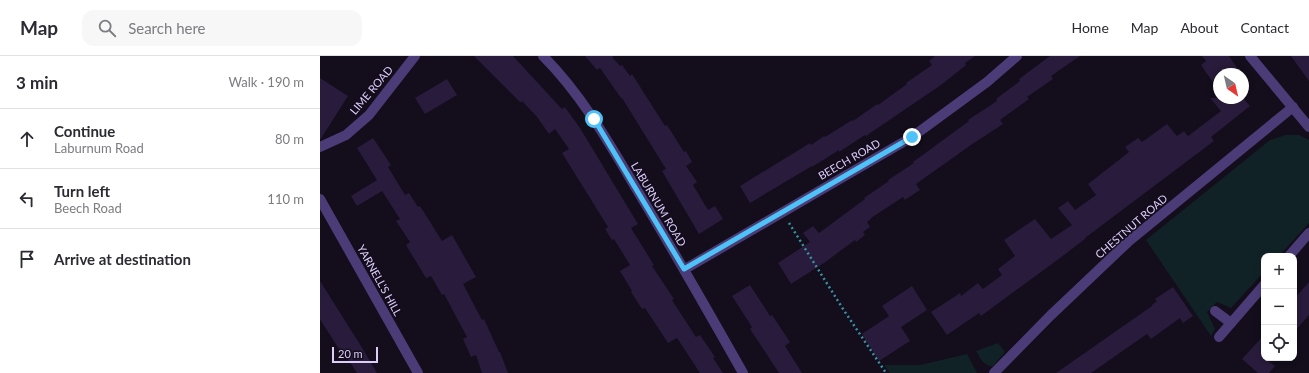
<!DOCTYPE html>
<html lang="en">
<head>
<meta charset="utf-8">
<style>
  :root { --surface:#fff; --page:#f7f7f7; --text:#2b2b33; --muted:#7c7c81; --line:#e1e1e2 }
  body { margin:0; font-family:Lato,sans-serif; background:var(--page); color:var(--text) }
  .controls { position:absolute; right:12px; bottom:12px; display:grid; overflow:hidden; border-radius:8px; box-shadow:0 2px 6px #0003 }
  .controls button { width:36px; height:36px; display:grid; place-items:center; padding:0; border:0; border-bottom:1px solid var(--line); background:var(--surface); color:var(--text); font:20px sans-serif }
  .compass { position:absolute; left:893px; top:12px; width:36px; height:36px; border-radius:50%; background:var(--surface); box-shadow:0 2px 6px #0003; rotate:146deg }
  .scale { position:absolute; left:12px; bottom:10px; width:46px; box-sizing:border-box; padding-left:4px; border:2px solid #dccdfb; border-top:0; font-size:11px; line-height:14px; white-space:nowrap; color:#dccdfb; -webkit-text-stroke:3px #130d1c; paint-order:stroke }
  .stop { position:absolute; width:12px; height:12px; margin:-9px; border:3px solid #4fc3f7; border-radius:50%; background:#fff }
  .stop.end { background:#4fc3f7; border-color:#fff; box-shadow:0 1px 4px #0008 }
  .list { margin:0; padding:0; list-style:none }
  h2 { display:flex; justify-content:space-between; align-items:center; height:52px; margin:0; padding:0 16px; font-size:17px }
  h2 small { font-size:13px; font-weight:400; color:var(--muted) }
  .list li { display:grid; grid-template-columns:26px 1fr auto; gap:12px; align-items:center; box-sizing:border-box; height:60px; padding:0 16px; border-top:1px solid var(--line) }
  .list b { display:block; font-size:15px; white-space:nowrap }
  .list p { margin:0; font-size:13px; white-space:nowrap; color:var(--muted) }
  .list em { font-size:13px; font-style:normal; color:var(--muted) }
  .icon { flex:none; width:22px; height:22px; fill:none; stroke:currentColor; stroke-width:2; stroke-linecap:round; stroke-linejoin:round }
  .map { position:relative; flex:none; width:989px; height:317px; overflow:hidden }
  header { display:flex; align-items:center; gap:24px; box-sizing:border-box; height:56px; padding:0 20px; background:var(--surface); border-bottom:1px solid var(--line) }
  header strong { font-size:19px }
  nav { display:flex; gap:22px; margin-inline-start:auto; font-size:14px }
  .search { width:280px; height:36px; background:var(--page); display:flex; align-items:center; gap:10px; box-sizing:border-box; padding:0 14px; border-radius:12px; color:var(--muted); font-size:15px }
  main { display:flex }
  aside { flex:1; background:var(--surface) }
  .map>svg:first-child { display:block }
</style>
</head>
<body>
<header>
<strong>Map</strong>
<div class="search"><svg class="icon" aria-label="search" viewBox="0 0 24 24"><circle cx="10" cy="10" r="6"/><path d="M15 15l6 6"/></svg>Search here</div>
<nav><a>Home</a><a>Map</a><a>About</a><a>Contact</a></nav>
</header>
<main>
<aside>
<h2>3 min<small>Walk · 190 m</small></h2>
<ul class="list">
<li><svg class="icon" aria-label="ahead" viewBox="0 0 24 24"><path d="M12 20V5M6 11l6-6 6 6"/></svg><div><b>Continue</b><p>Laburnum Road</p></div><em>80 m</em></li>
<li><svg class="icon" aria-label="left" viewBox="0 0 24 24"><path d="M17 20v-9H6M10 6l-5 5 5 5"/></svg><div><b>Turn left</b><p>Beech Road</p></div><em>110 m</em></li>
<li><svg class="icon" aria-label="arrive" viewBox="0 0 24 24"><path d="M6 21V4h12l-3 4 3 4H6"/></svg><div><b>Arrive at destination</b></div></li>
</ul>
</aside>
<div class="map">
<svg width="989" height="317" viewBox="0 0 989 317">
  <rect width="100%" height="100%" fill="#130d1c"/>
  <g fill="#112226">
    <path d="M966,79H979L989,84V167L959,200H944V216L911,252L897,246L887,256L895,273L891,280L826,184L950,84Z"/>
    <path d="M678,287L685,296L673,310C663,310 661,303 656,295Z"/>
    <path d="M647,298L657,317H570L564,309H600Z"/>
  </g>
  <g fill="#291b3b">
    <path d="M154,0H193L242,53L245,51L260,72L318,168L311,172L334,209L332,210L354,243L352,244L376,281L380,279L395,301L393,302L403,317H380L357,282L348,287L325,252L322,253L311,236L312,235L300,215L310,209L294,183L292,184L285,173L288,171L242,97L249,93L235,73L229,78L217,61L202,45L201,47Z"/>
    <path d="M265,0H294L292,1L300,10L302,9L310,20L312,18L345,70L347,69L364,96L366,95L372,106L366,110L377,126L373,129L388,154L395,150L403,163L379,178L342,115L346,113L302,42H301L280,12L277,14Z"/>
    <path d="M615,0H655L645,7L646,9L621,29L546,80L545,79L519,96V94L492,111V110L430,147L420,130L490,87L491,89L504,80L505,81L532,64L533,65L557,48L558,49L587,28L586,27L612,9L609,5Z"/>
    <path d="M730,0H760L731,20L733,23L707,41L709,43L680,64L683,68L651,89L596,128L600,134L585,144L583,141L551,162H552L547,166L550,171L543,176L545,179L536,186L535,184L504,207L471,228L458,207L490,186L483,177L493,170L499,177L545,143L544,142L569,125L568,124L594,107L593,106L649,65L648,64L677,45L676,43L700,25L699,23Z"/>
    <path d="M882,0H909L921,18H899V35L881,9L886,5Z"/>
    <path d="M971,0H989V25Z"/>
    <path d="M0,22L28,40L0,84Z"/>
    <path d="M127,23L137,39L105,58L95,42Z"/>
    <path d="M890,42H923L930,50L891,81L894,85L765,182V183L740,202L661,260L659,257L627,279L611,256L640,237L641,240L658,227L663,233L682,219L678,213L695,200L684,184L715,163L731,183L752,169L738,152L748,145L755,154L776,139L768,128L809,96L805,91L818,82L822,86L847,68L857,80L864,75L868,80L901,55Z"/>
    <path d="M53,82L71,109L68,111L85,139L89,137L98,151L100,150L122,185L132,179L156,221L143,228L162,264L164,263L179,296H180L188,317H162L156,299L151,301L143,283L147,281L124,238L122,239L111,220L106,222L86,189L90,186L76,165L80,163L62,135L37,150L31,140L57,124L37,92Z"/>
    <path d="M0,225L41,290L57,317H37L26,300L24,301L0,263Z"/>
    <path d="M989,226V259L974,276V243Z"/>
    <path d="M430,229L450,260L452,259L470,286L465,290L482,317H459L430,273L432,271L412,240Z"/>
    <path d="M592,230L607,254L581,271L590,285L559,305L542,278L569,260L562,250Z"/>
    <path d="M853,231L873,260L863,267L860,262L831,283L827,278L771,317H736L832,250V249L837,245L835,243Z"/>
    <path d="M944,279V302L955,310L949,317H938L922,303Z"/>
  </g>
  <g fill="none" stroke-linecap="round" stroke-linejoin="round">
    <path stroke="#3793a4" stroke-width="2.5" stroke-dasharray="2 3" stroke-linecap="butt" d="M469,167L523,253L566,317"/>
    <g stroke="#4b3c77" stroke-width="10">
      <path d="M223,0C262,39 289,87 317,134C353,194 388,255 423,317"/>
      <path d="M930,0L989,71"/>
      <path d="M0,91L26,79L49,59L95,0"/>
      <path d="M0,143L98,317"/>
      <path d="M969,200L989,177"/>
      <path d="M365,213L592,81L667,26L697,0"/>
      <path d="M895,255L911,267"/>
      <path d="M899,281L944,229"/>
      <path d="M674,317L730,260L808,186L973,51"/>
    </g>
  </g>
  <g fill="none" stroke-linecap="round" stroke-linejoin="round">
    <path stroke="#4fc3f7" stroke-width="5" d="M274,63L364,213L592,81"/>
  </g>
  <g text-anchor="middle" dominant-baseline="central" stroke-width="3" stroke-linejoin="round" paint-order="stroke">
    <g font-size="11" fill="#dccdfb" stroke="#130d1c">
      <text transform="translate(51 34) rotate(-50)">LIME ROAD</text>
      <text transform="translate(529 103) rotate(-30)">BEECH ROAD</text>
      <text transform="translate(339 148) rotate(59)">LABURNUM ROAD</text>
      <text transform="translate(811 170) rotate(-41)">CHESTNUT ROAD</text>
      <text transform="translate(60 224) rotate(61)">YARNELL'S HILL</text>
    </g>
  </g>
</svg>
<div class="controls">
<button>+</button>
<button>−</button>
<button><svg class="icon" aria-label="locate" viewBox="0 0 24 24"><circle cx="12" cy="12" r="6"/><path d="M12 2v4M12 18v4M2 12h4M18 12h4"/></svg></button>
</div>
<svg class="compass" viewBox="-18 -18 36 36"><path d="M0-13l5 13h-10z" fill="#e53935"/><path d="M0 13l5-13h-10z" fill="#7c7c81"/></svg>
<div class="scale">20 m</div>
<div class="stop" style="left:274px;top:63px"></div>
<div class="stop end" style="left:592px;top:81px"></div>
</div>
</main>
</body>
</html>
